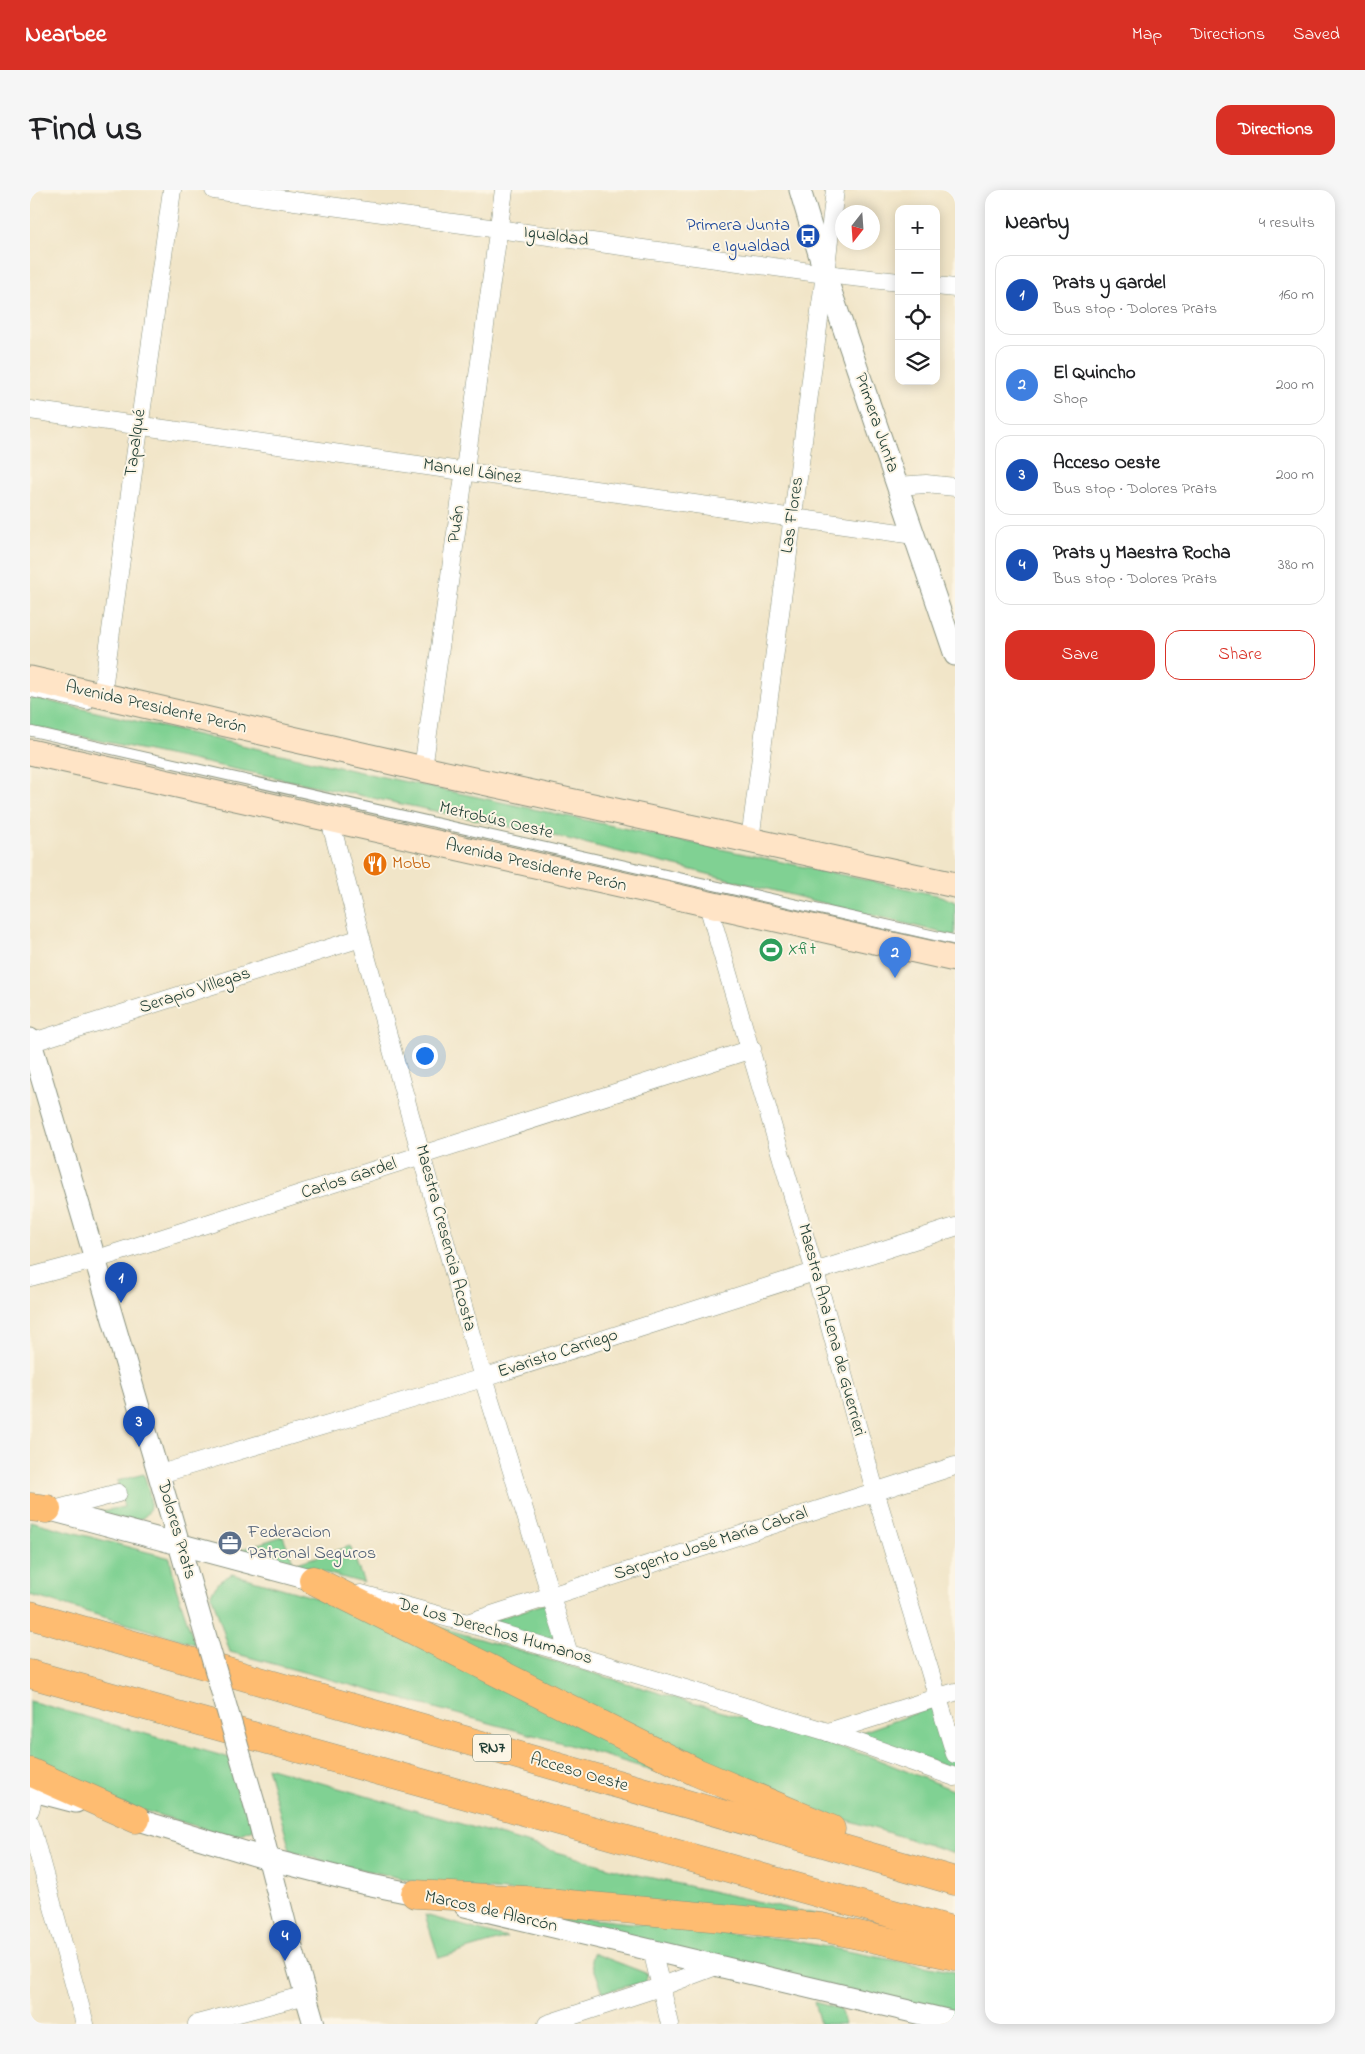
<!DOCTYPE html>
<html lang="en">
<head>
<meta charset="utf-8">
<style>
  :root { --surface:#fff; --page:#f6f6f6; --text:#202124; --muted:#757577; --line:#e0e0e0; --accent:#d93025 }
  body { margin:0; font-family:"Indie Flower",sans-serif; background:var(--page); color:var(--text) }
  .controls { position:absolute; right:15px; top:15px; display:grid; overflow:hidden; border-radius:10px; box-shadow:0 2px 12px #0003 }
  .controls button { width:45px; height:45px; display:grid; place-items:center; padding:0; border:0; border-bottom:1px solid var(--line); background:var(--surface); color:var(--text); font:25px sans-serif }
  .compass { position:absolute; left:805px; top:15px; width:45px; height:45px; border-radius:50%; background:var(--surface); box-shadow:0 2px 12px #0003; rotate:197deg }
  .you { position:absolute; left:394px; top:865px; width:18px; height:18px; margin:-12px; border:4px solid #fff; border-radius:50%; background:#1a73e8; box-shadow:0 0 0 8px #1a73e833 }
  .badge { display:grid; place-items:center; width:32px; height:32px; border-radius:50%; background:var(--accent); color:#fff; font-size:16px; font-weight:700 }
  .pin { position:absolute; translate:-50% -41px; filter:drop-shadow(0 1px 2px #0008) }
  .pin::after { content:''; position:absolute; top:26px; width:18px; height:15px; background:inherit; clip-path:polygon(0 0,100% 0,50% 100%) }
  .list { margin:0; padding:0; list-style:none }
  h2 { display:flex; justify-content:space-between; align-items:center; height:65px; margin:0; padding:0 20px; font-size:21px }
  h2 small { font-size:16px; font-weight:400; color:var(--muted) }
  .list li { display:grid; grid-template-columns:32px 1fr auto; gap:15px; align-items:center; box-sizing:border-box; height:80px; margin:0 10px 10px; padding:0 10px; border:1px solid var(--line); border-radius:15px }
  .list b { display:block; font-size:19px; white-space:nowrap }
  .list p { margin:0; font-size:16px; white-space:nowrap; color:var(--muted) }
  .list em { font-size:16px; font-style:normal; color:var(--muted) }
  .actions { display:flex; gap:10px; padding:15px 20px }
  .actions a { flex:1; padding:11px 0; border:1px solid var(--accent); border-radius:15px; text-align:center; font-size:18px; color:var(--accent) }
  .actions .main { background:var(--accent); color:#fff }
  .icon { flex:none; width:28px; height:28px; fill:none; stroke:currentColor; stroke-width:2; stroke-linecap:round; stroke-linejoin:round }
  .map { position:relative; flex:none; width:925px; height:1834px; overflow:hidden; border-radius:15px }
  header { display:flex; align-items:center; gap:30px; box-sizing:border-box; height:70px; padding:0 25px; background:var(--accent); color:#fff }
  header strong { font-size:24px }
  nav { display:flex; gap:28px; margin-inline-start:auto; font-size:18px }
  .intro { display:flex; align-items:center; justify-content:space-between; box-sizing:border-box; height:120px; padding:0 30px }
  h1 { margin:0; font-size:35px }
  .button { padding:12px 22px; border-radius:15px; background:var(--accent); color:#fff; font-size:18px; font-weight:700 }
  main { display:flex; gap:30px; padding:0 30px }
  aside { flex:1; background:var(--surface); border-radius:15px; box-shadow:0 2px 12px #0003 }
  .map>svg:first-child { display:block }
</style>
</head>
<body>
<header>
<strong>Nearbee</strong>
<nav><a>Map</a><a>Directions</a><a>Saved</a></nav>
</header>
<div class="intro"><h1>Find us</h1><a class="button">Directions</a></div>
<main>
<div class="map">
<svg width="925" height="1834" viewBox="0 0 925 1834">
  <rect width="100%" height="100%" fill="#fcf5e5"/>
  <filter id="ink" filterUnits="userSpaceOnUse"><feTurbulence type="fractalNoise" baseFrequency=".02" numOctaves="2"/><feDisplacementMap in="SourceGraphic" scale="10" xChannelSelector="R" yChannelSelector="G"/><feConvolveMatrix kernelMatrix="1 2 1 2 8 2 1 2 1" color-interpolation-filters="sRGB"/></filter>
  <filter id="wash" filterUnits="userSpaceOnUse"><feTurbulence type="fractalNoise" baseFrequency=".0096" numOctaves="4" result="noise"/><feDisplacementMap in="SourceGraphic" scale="20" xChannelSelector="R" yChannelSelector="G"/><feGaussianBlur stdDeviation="1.12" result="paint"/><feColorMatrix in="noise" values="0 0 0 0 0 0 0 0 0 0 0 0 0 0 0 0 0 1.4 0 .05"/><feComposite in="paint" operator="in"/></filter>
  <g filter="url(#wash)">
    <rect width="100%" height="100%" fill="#f1e5c8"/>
    <g fill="#80d193" stroke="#508764">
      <path d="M0,507L330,582L911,706L925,712V746L538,649L0,536Z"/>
      <path d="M114,1284C116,1292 119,1300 120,1307C124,1343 85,1327 66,1322L94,1317L87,1291Z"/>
      <path d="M0,1331L140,1368L146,1398L165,1454L0,1405Z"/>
      <path d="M253,1346L264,1374L320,1356L334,1393L209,1360Z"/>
      <path d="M202,1384L286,1408L414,1462L645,1587L529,1552L200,1462L181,1403L190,1391Z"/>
      <path d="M517,1413L532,1456L455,1433Z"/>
      <path d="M363,1423L839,1566L923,1600L925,1601V1663L765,1614Z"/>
      <path d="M0,1511L200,1568L224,1639L207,1645L188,1643L83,1611L0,1577Z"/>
      <path d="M906,1516L925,1569V1580L829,1543Z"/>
      <path d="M237,1577L595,1682L798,1727L402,1695L289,1670L260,1660Z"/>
      <path d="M485,1721L755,1749L925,1782V1825Z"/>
      <path d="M395,1725L477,1748L409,1768Z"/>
      <path d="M563,1763L618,1784L615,1792L573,1802L561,1770Z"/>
      <path d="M784,1812L810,1819L815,1834H790Z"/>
    </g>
  </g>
  <g filter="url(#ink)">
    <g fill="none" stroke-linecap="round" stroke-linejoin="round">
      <defs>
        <g id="service">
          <path d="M0,502L58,515"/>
          <path d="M0,541L925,750"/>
        </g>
        <g id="minor">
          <path d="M184,0L795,84L869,92"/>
          <path d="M906,96L925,98"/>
          <path d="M0,220L884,345"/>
          <path d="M867,296L896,294L925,297"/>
          <path d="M72,506L142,0"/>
          <path d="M393,579L474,0"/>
          <path d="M300,630L331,748L453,1188L539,1464"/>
          <path d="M720,650L795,84L805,0"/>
          <path d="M678,715L785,1082L845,1301L925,1564"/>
          <path d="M0,853L331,748"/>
          <path d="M0,1087L64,1070L722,859"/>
          <path d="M130,1284L453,1188L925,1037"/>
          <path d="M24,1320L88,1303"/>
          <path d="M331,1404L437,1433L798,1542L925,1587"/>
          <path d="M437,1433L925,1276"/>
          <path d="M798,1542L925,1502"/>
          <path d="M0,1620L5,1601"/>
          <path d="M0,1633L55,1834"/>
          <path d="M622,1760L640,1834"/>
          <path d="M167,1834L276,1805"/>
          <path d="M517,1834L630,1797L686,1776"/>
        </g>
        <g id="tertiary">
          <path d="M770,0L795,84L925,465"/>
          <path d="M0,849C55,1035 111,1220 164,1406"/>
          <path d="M17,1319L283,1390"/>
          <path d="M0,1600L46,1612"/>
          <path d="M225,1616L258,1744L284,1834"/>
          <path d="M92,1625L238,1669L336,1694L400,1707"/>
          <path d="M435,1716L925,1832"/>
        </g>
        <g id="secondary">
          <path d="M0,489L393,579L925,695"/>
          <path d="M0,562L925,769"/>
        </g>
        <g id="motorway">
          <path d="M0,1317L17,1319"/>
          <path d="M283,1390L666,1582L801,1639"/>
          <path d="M0,1425L925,1691"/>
          <path d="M0,1484L925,1741"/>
          <path d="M0,1582L106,1629"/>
          <path d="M385,1704L495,1710L791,1737L925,1766"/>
        </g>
      </defs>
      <use href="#service" stroke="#88917e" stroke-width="11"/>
      <use href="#minor" stroke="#88917e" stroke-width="19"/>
      <use href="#tertiary" stroke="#88917e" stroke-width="23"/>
      <use href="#secondary" stroke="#88917e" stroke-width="27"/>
      <use href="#motorway" stroke="#88917e" stroke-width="29"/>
      <use href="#service" stroke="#fff" stroke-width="9"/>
      <use href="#minor" stroke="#fff" stroke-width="18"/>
      <use href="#tertiary" stroke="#fff" stroke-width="21"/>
      <use href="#secondary" stroke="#ffe4c6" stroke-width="25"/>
      <use href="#motorway" stroke="#febc71" stroke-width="28"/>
      <defs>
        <path id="tertiary-bridge" d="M164,1406L225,1616"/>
      </defs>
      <use href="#tertiary-bridge" stroke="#88917e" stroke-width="23" stroke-linecap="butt"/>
      <use href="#tertiary-bridge" stroke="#fff" stroke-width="21"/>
    </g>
  </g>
  <defs>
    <symbol id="bus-disc" viewBox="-11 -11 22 22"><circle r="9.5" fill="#1a4fb4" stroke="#fcf5e5"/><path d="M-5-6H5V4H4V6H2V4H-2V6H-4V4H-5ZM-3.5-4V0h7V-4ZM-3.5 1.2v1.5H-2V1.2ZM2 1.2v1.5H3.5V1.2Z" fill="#fff"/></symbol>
    <symbol id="restaurant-disc" viewBox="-11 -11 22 22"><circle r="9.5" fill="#e8710a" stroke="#fcf5e5"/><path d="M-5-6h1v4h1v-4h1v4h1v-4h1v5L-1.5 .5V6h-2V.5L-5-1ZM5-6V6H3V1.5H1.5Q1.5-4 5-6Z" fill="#fff"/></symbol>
    <symbol id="stadium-disc" viewBox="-11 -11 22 22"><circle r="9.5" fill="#2e9e5b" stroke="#fcf5e5"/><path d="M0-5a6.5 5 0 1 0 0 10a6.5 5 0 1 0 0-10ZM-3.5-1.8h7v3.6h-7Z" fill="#fff"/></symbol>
    <symbol id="office-disc" viewBox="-11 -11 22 22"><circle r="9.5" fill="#5c6f8a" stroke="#fcf5e5"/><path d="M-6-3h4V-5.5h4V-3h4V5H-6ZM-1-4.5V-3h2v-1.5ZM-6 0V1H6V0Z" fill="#fff"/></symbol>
  </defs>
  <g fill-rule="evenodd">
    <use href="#bus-disc" x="764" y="32" width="28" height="28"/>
    <use href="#restaurant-disc" x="331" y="660" width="28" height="28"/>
    <use href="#stadium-disc" x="727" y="746" width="28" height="28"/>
    <use href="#office-disc" x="186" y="1339" width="28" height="28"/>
  </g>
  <g text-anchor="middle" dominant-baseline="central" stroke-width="4" stroke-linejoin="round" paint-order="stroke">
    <rect fill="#fcf5e5" stroke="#617469" stroke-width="1" x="443" y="1544.5" width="38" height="27" rx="4"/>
    <g font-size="16" font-weight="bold" fill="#1f3d34">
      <text x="462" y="1558">RN7</text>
    </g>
    <g font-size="18" fill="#164399" stroke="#fcf5e5" text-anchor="end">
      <text x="760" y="36">Primera Junta<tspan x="760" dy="21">e Igualdad</tspan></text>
    </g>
    <g font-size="18" fill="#1f3d34" stroke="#fcf5e5">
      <text transform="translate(526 47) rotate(8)">Igualdad</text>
      <text transform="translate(846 233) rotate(71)">Primera Junta</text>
      <text transform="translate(106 253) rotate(-82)">Tapalqué</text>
      <text transform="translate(442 282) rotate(8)">Manuel Láinez</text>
      <text transform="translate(763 325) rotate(-82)">Las Flores</text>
      <text transform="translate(427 334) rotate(-82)">Puán</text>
      <text transform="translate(126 518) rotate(13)">Avenida Presidente Perón</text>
      <text transform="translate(466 631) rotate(13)">Metrobús Oeste</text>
      <text transform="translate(506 676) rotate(13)">Avenida Presidente Perón</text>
      <text transform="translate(165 801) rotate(-18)">Serapio Villegas</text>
      <text transform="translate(319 989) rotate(-18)">Carlos Gardel</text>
      <text transform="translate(415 1048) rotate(75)">Maestra Cresencia Acosta</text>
      <text transform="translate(801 1140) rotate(75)">Maestra Ana Lena de Guerrieri</text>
      <text transform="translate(528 1164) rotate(-18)">Evaristo Carriego</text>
      <text transform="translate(146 1340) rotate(74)">Dolores Prats</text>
      <text transform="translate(681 1354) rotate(-18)">Sargento José María Cabral</text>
      <text transform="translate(465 1442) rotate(16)">De Los Derechos Humanos</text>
      <text transform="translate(549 1583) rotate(16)">Acceso Oeste</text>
      <text transform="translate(461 1722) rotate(13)">Marcos de Alarcón</text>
    </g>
    <g font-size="18" fill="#c56008" stroke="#fcf5e5" text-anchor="start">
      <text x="362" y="674">Mobb</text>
    </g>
    <g font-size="18" fill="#27864d" stroke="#fcf5e5" text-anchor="start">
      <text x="758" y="760">Xfit</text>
    </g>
    <g font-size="18" fill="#4e5e75" stroke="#fcf5e5" text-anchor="start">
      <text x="218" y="1343">Federacion<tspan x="218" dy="21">Patronal Seguros</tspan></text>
    </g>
  </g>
</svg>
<div class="controls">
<button>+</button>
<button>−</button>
<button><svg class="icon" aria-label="locate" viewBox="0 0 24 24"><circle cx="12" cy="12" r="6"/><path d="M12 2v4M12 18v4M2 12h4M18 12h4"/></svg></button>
<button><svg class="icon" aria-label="layers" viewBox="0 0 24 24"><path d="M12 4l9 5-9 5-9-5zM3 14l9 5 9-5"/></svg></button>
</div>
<svg class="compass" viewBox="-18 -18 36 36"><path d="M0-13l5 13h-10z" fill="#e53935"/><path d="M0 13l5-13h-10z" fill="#757577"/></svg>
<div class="you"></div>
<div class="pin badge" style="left:91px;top:1113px;background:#1a4fb4">1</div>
<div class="pin badge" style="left:865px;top:788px;background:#3f7fe0">2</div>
<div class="pin badge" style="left:109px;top:1257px;background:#1a4fb4">3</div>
<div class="pin badge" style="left:255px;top:1771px;background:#1a4fb4">4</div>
</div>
<aside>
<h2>Nearby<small>4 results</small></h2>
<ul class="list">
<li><span class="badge" style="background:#1a4fb4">1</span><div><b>Prats y Gardel</b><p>Bus stop · Dolores Prats</p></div><em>160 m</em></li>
<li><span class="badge" style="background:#3f7fe0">2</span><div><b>El Quincho</b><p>Shop</p></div><em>200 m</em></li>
<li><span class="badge" style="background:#1a4fb4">3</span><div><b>Acceso Oeste</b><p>Bus stop · Dolores Prats</p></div><em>200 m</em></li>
<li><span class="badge" style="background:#1a4fb4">4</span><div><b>Prats y Maestra Rocha</b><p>Bus stop · Dolores Prats</p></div><em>380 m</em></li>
</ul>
<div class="actions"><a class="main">Save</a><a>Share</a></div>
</aside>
</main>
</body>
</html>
